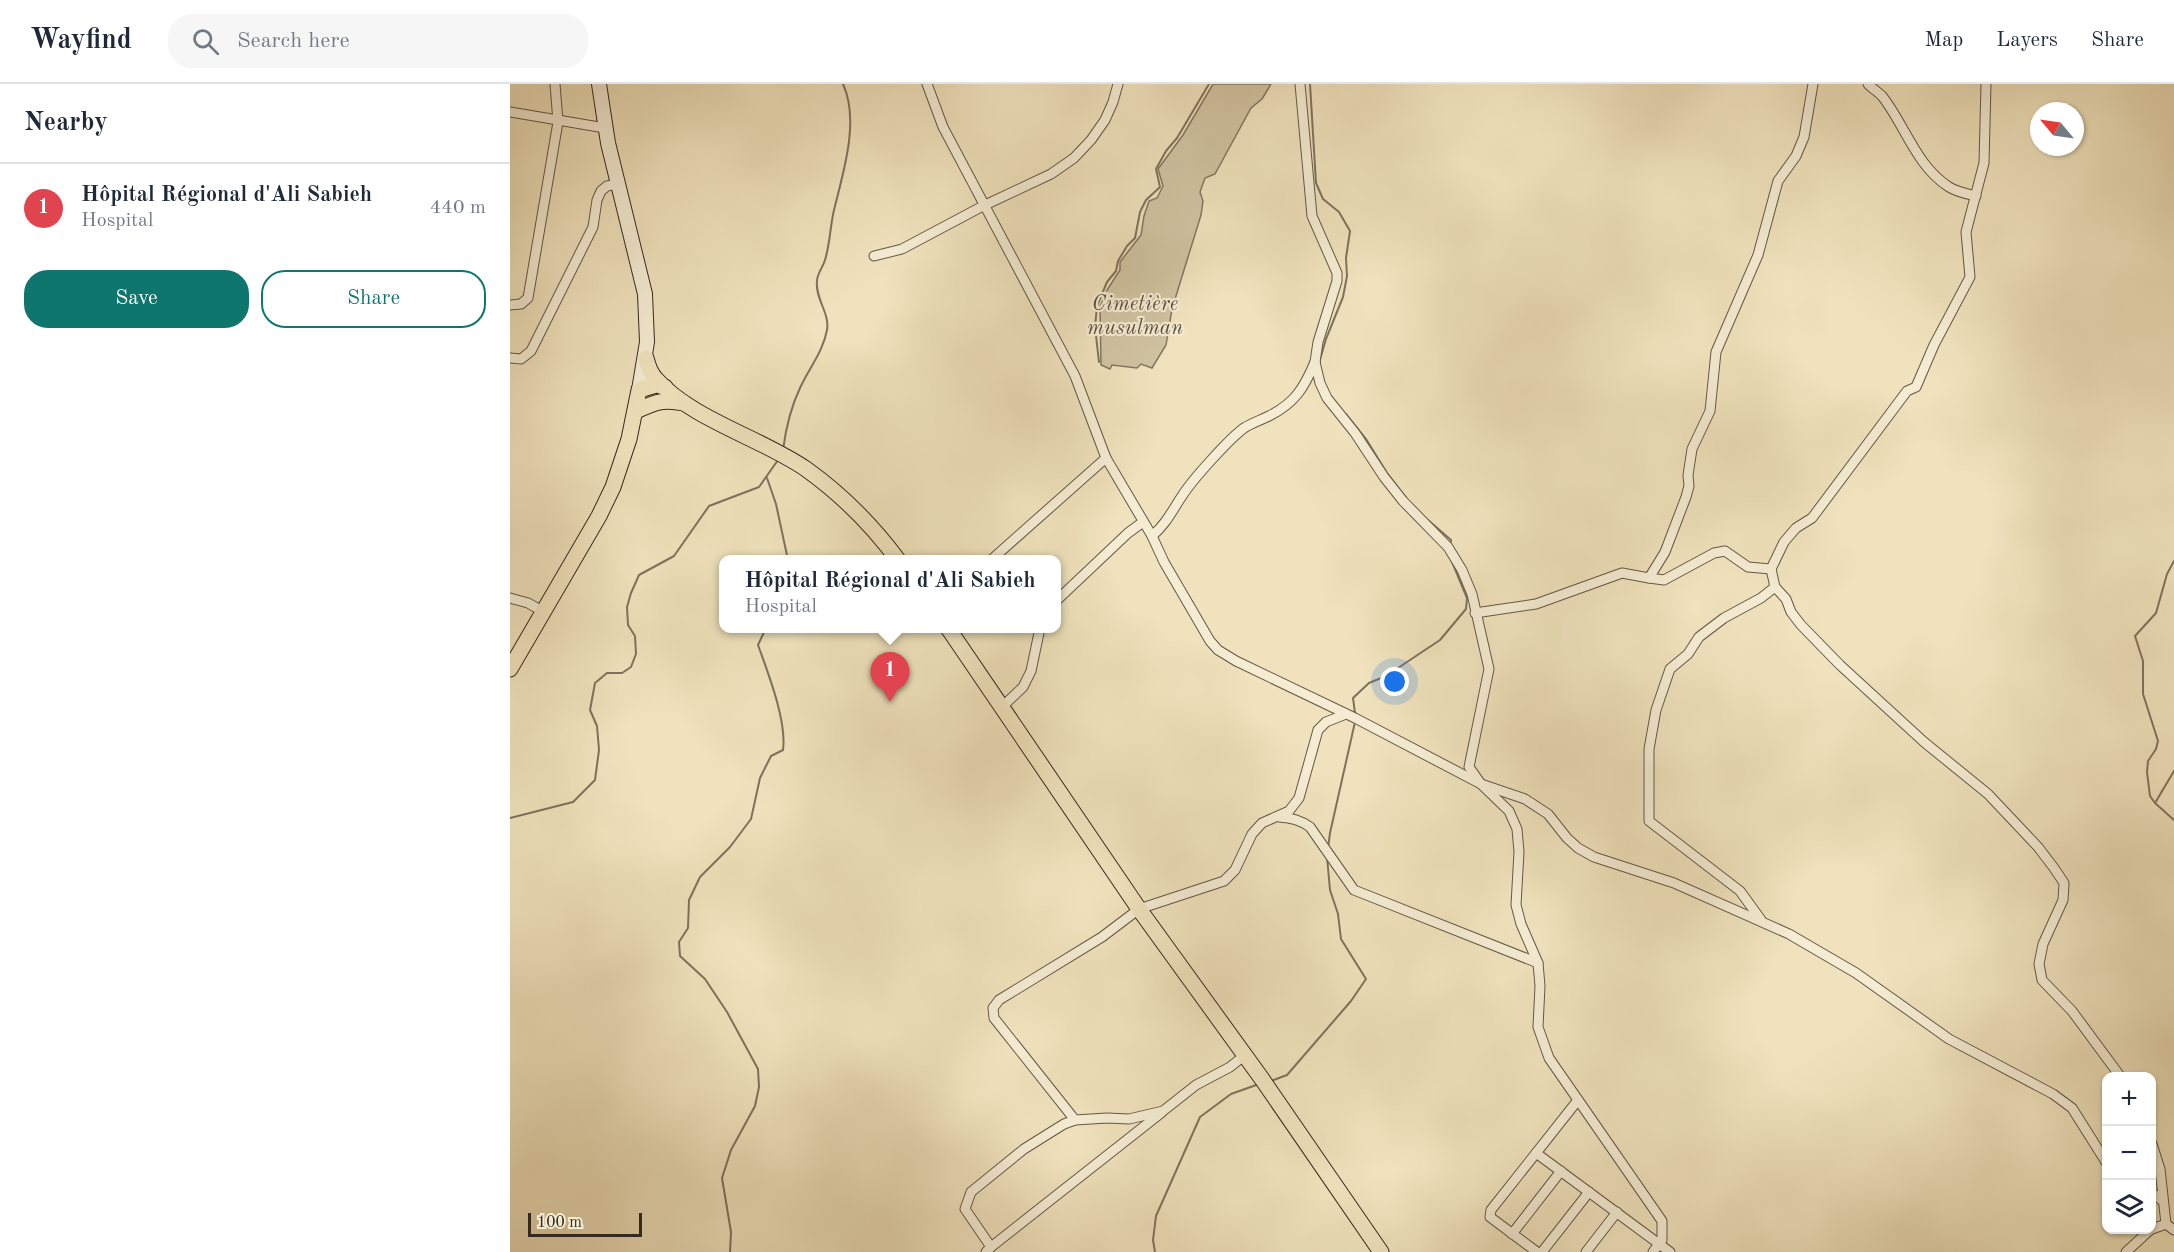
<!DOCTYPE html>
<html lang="en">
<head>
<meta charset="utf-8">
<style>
  :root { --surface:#fff; --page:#f6f6f7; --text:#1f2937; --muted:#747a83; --line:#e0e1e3; --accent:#0f766e }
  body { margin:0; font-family:"Old Standard TT",serif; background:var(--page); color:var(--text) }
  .controls { position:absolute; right:18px; bottom:18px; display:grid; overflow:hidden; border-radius:12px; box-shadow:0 2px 4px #0004 }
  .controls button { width:54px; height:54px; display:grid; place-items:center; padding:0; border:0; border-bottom:2px solid var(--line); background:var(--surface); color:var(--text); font:30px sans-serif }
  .compass { position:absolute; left:1520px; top:18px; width:54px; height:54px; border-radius:50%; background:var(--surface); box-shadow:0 2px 4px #0004; rotate:299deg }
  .scale { position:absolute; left:18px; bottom:15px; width:114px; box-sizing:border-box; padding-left:6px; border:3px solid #36291f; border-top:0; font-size:16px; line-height:21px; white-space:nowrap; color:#36291f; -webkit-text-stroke:4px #f5ecd3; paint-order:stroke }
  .you { position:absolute; left:885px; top:598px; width:21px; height:21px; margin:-15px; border:4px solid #fff; border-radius:50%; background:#1a73e8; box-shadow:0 0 0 9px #1a73e833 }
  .badge { display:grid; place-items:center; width:39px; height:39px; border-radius:50%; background:var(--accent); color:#fff; font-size:20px; font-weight:700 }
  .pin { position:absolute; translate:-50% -50px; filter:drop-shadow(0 2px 3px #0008) }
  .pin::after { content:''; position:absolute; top:32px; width:21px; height:18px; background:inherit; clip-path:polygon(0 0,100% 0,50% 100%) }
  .popup { position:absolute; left:209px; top:471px; width:342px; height:78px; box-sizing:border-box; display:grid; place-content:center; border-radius:12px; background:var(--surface); filter:drop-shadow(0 2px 4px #0005); font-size:20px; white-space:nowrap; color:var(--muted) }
  .popup b { font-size:22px; color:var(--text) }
  .popup::after { content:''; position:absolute; left:50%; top:100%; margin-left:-12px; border:12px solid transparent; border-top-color:var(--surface) }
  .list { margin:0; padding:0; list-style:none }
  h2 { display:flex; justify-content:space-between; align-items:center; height:78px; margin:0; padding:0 24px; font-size:26px }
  h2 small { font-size:20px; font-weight:400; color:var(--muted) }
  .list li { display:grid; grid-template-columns:39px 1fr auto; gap:18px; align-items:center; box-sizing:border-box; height:90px; padding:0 24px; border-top:2px solid var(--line) }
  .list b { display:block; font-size:22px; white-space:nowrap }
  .list p { margin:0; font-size:20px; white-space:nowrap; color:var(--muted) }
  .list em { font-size:20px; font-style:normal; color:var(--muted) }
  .actions { display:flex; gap:12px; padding:18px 24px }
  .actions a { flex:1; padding:14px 0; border:2px solid var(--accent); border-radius:24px; text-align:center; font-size:21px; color:var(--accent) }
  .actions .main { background:var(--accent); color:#fff }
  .icon { flex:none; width:33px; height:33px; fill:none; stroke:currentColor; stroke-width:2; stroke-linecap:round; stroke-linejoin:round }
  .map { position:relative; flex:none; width:1664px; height:1168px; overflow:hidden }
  header { display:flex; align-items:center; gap:36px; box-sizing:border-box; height:84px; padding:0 30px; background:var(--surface); border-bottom:2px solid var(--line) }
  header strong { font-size:28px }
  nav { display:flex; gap:33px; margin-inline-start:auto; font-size:21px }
  .search { width:420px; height:54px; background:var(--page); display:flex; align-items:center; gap:15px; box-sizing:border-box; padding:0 21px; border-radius:24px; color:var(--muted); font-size:22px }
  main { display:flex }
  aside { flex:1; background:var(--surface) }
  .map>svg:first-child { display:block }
</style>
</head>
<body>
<header>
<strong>Wayfind</strong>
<div class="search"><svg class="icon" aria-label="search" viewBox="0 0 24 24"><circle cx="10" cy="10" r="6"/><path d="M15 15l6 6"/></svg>Search here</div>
<nav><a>Map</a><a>Layers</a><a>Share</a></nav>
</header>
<main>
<aside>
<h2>Nearby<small></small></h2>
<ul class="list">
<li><span class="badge" style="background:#e0444e">1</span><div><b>Hôpital Régional d'Ali Sabieh</b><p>Hospital</p></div><em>440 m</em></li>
</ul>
<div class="actions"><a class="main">Save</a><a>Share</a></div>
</aside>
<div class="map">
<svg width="1664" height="1168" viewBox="0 0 1664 1168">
  <rect width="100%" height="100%" fill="#efe2bc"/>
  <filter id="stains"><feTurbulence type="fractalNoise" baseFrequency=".00333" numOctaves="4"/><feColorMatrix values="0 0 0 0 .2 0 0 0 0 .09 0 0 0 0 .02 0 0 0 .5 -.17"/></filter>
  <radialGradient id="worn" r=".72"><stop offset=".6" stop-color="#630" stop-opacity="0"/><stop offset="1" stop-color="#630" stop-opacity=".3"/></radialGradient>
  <path fill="#d0c3a1" stroke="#837660" stroke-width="1.5" d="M703,0H761L752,15L741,24L705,90L695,94L690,108L693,117L691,131L662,225L656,261L642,284L631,280L627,284L602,281L600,285L591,281L590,223L597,206L610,186V178L631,151L634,132L639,117L647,114L653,102L648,85L673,51Z"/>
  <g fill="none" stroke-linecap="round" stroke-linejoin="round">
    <g stroke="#7f725d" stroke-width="2">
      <path d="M800,0L806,99L813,115L829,128L840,147L836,174L837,192L833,213L816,255L809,279"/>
      <path d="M589,278L585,243L587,222L597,198L606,187L608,177L617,162L625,154L630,128L636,116L650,103L646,85L656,67L667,54L699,0"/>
      <path d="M836,330L856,355L877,389L897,415"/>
      <path d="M273,366C276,343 280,325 290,304C299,284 313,268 317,246C320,229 305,215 307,197C307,190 313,183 315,176C320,160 320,143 324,126C333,89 350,37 333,0"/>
      <path d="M257,394L266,420L278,476"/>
      <path d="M918,436L941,456L940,462"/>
      <path d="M1664,477L1657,490L1646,529L1625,552L1633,577V610L1648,657L1646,665L1638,677L1637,688L1640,712L1645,719L1664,736"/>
      <path d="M845,629L843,614L859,599L876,592L930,556L956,525L957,514L940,473"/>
      <path d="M1645,719L1664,687"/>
      <path d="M0,734L63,718L85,696L89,666L87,642L80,626L85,599L97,589H112L121,583L126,570L125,552L118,541L117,523L121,509L129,491L164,472L199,422L249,403L268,376"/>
      <path d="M818,764L820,749L845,638"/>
      <path d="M761,997L777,991L841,917L856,895L831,855L828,830L820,806L817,773"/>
      <path d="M220,1168L221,1148L212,1094L221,1066L245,1022L249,1003L248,985L217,928L195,895L170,872L169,858L178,844L179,816L190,793L220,763L241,735L250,694L261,672L273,666C277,637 258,589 248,561L256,544"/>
      <path d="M645,1168L643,1156L646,1132L690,1033L721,1010L749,1000"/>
    </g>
    <defs>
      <g id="minor">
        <path d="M417,0L433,43L565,292L596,374L642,452L654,478L700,557L708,566L726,577L845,634L971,700L1015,715L1038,730L1057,754L1068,764L1084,773L1164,799L1279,850L1346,889L1439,955L1543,1010L1562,1024L1596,1078"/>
        <path d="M790,0L802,132L827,189V197L808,258L805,278"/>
        <path d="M1358,0C1362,4 1368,8 1372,12C1395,41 1406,82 1439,103C1447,108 1457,110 1466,112"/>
        <path d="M0,28L95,44"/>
        <path d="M364,172L392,165L473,122L541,90L564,74L581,56L595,36L603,18L608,0"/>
        <path d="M0,221L11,220L18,214L48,38L45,0"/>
        <path d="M0,274L11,275L21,267L83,143L87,116L91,107L97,102L109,100"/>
        <path d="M642,452C656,440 662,427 672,412C682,396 719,355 734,344C742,339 751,336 759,332C785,319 794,304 805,278L810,299L817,314L845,349L874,393L893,417L938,463L952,486L962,510L979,585L959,683L971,700L999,727L1007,745L1009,768L1006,821L1011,840L1028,879L1030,902L1028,943L1039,974L1152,1137V1156L1143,1168"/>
        <path d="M481,476L596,374"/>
        <path d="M1139,494L1154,496L1204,469L1215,467L1238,483L1261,485"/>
        <path d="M1265,503L1276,515L1281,528L1291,541L1330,581L1414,658L1478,710L1528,763L1544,784L1554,799L1553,816L1533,860L1529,880L1532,896L1562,927L1610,992"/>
        <path d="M0,514L18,519L34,528"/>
        <path d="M546,517L618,449L633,438"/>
        <path d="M965,529L1026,520L1112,489L1139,494L1155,468L1176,413L1179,402L1178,391L1182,365L1200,327L1206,268L1248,171L1268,97L1286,72L1294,53L1303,0"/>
        <path d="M492,623L513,603L521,587L530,544"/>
        <path d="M769,733C782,734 790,736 800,743L844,806L1028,879"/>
        <path d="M1251,836L1230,807L1139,737V665L1146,626L1160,585L1178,570L1189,553L1214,534L1251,514L1265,503L1261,485L1274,458L1286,444L1302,434L1397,307L1406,303L1424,261L1460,193L1456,148L1474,79L1476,0"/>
        <path d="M565,1036L484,934L483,924L489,916L592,853L629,825L714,797L725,786L742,750L752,739L779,727L789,714L808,646L816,638L836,630"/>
        <path d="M1642,1060L1650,1085L1656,1140"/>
        <path d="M1026,1069L1160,1168"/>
        <path d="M1642,1109L1653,1117"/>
        <path d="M1642,1145L1656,1140L1664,1146"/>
        <path d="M1002,1150L1051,1087"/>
        <path d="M481,1163L651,1029"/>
        <path d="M476,1168L481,1163L455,1125L461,1108L514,1065L554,1040L565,1036L597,1034L619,1035L653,1027L686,1001L720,983L735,971"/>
        <path d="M1027,1168L980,1133L981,1126L1068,1016"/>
        <path d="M1032,1168L1079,1108"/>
        <path d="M1076,1168L1107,1128"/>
        <path d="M1616,1168L1640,1146"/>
      </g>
      <path id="secondary" d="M89,0L98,59L135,210L137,258L129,306"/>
      <g id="primary">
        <path d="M136,274C138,282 140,289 146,295C181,335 251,354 296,385C331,410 362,441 388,476"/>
        <path d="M126,327C145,318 152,315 174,319"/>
        <path d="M438,544L629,825L752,995L871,1168"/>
        <path d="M0,585L89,432L103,403L119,355L129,306L146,301L155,303"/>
      </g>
    </defs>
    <use href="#minor" stroke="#645746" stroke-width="11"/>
    <use href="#secondary" stroke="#36291f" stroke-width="16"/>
    <use href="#primary" stroke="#36291f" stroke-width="17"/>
    <use href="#minor" stroke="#f5ecd3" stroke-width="9"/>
    <use href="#secondary" stroke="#f5ecd3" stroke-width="14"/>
    <use href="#primary" stroke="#efe2bc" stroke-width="15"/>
  </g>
  <g text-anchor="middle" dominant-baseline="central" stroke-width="4.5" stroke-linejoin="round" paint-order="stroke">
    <g font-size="21" font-style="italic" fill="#5c5040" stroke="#f5ecd3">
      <text x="625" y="220">Cimetière<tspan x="625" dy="24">musulman</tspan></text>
    </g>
  </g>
  <rect width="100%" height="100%" filter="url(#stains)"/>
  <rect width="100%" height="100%" fill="url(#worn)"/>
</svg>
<div class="controls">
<button>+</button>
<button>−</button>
<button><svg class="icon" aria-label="layers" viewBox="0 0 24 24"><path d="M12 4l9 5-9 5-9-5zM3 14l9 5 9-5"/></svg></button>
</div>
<svg class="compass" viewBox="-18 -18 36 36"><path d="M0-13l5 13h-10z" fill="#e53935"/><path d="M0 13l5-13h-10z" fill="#747a83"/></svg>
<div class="scale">100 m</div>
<div class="you"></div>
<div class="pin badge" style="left:380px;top:618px;background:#e0444e">1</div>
<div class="popup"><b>Hôpital Régional d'Ali Sabieh</b>Hospital</div>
</div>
</main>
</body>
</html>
